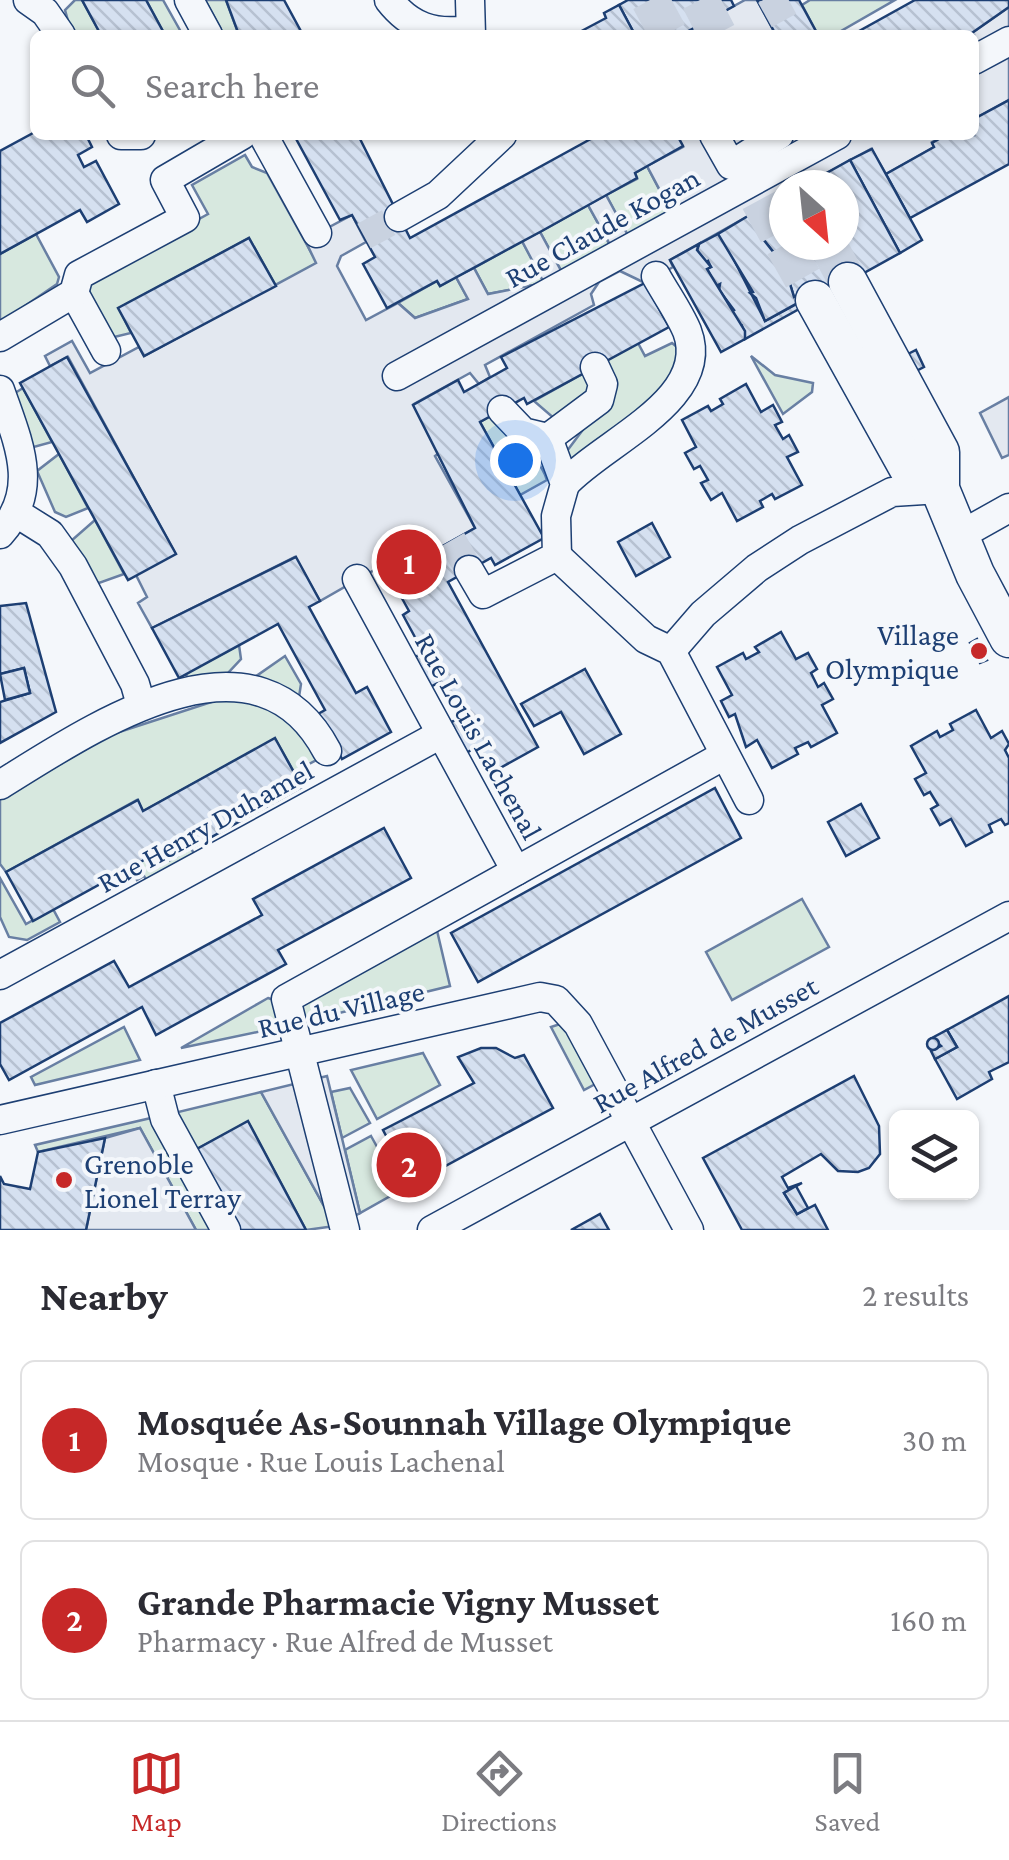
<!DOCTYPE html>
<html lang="en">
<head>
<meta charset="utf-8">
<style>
  :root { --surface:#fff; --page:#f2f2f3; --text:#2b2b33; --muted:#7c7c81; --line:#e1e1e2; --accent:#c62828 }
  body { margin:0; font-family:"Crimson Pro",serif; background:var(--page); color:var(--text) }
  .controls { position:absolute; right:30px; bottom:30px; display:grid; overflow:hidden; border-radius:15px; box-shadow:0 2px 8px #0004 }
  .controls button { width:90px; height:90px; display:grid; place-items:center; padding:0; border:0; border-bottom:2px solid var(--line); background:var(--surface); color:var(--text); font:50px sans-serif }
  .compass { position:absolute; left:769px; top:170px; width:90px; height:90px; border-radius:50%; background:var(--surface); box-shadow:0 2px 8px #0004; rotate:153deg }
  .you { position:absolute; left:515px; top:460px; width:35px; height:35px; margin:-25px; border:8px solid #fff; border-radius:50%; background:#1a73e8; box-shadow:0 0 0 15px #1a73e833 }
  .badge { display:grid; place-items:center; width:65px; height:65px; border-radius:50%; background:var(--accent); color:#fff; font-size:32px; font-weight:700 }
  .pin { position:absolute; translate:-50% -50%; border:5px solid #fff; box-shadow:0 2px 10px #0006 }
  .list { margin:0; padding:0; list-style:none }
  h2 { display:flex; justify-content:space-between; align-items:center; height:130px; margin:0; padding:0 40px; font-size:42px }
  h2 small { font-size:32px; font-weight:400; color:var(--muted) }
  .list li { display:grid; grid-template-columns:65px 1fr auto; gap:30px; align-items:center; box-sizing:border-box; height:160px; margin:0 20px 20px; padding:0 20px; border:2px solid var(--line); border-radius:15px }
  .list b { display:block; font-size:38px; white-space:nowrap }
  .list p { margin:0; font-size:32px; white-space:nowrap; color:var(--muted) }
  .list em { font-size:32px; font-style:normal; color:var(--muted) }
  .icon { flex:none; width:55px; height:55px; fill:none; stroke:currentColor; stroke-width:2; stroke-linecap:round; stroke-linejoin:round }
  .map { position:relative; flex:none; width:1009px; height:1230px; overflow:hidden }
  .search { position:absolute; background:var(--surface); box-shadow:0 2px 8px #0004; left:30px; right:30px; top:30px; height:110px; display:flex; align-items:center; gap:25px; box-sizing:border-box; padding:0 35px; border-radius:15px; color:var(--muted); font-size:38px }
  .sheet { height:490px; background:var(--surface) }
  nav { display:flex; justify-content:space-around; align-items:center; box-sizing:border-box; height:140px; border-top:2px solid var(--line); background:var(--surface); font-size:28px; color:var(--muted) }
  nav a { display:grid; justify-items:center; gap:5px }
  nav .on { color:var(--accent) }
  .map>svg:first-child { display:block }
</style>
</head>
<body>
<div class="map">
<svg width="1009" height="1230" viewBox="0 0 1009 1230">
  <defs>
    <pattern id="building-back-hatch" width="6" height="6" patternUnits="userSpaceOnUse" patternTransform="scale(2.5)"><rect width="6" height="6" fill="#d5e0f0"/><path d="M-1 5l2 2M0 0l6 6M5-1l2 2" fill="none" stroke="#b6c1d1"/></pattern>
  </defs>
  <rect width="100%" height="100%" fill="#f4f7fb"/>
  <g fill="#d7e8df" stroke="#687fa3" stroke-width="2.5">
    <path d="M75,0H82L101,35H72L65,10Z"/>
    <path d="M146,0H163L181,32L165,35Z"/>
    <path d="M205,0H226L239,35H224Z"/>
    <path d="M810,0H895L834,35H818L802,5Z"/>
    <path d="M245,155L252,167L267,173L317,263L276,286L249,238L119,308L131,333L110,338L84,282L208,214L192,185Z"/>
    <path d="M647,166L672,214L630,240L606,195L637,179L635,173Z"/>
    <path d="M588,205L613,251L564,276L540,232Z"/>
    <path d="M36,234L59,277L57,284L0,323V254Z"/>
    <path d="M522,241L545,283L488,294L474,268Z"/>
    <path d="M456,277L468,299L415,318L398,303L437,281L440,286Z"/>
    <path d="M638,343L645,356L672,343L677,347C686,400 608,436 572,462L567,451L585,427L604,362Z"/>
    <path d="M751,356L775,375L813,383L812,392L783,414Z"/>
    <path d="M586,372L591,388L586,402L556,420L534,401Z"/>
    <path d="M23,388L52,442L30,448L15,393Z"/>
    <path d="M494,414C509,440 538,452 547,480L520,495L480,422Z"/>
    <path d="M59,454L88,508L66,517L55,512L37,471Z"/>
    <path d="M95,520L124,574L99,583L93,581L71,541Z"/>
    <path d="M239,645L241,659L226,675L191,681L185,674Z"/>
    <path d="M285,656L301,684L299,697L252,679Z"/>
    <path d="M239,693L290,712L324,756L294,772L275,739L143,811L137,800L6,872L0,864V799L110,735Z"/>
    <path d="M191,848L197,860L150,887L144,876L137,880L130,867L164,849Z"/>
    <path d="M0,878L26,924L53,909L60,922L27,940L9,937L0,917Z"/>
    <path d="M802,899L829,947L732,1000L706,952Z"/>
    <path d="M435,922L450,986L298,1023L293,1001Z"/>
    <path d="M268,998L280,1002L286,1026L181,1048Z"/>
    <path d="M566,1022L599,1082L584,1090L551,1027Z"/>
    <path d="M124,1027L140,1060L35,1085L31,1077Z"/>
    <path d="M423,1053L440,1085L377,1119L351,1070Z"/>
    <path d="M350,1088L370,1123L342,1138L331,1092Z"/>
    <path d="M261,1092L335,1226L306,1230L248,1122L195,1150L174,1113Z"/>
    <path d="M151,1118L212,1230H196L140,1128L38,1152L35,1145Z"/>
    <path d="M371,1136L401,1190L360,1213L345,1150Z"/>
  </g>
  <g fill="#e3e8f0" stroke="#687fa3" stroke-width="2.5">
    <path d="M745,0H757L776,35H681Z"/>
    <path d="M1009,7V100L974,119V35H969Z"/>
    <path d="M677,135H946L932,142L934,147L886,174L871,149L805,185H784V196L670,260L673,267L645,283L620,271L599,282L591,294L594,305L485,365L490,377L479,384L470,373L414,404L440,452L435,456L475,528L432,552L425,541L320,601L295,557L152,628L138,603L147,597L136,575L175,553L68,357L50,366L45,356L72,341L90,373L139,347L144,356L316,263L305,240L352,215L366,242L341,256L337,266L366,320L398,303L415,318L468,299L456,277L474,268L488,294L544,283L522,241L540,232L564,276L613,250L588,205L606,195L630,239L672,213L647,166L683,147Z"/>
    <path d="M1009,397V455L1002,458L980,413Z"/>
    <path d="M327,1076L360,1213L335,1226L261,1092Z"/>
    <path d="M140,1128L196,1230H86L105,1138Z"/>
  </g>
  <g fill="url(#building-back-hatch)" stroke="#1d3f73" stroke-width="2.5">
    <path d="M82,0H146L165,35H101Z"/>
    <path d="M226,0H284L303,35H239Z"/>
    <path d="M628,0H731L734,6L681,35H635L619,5Z"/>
    <path d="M757,0H799L818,35H776Z"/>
    <path d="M915,0H1009V7L969,35H852Z"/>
    <path d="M619,5L635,35H574L606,18L604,13Z"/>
    <path d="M1009,100V164L910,218L886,174L934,147L932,143L946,135H974V119Z"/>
    <path d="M35,132L86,135L92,147L78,155L84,167L96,161L119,204L87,222L80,210L0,254V151Z"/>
    <path d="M294,135H358L410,238L598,135H677L683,146L635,173L637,178L540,232L440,286L437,281L387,308L363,264L375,257L352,215L340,220Z"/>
    <path d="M872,149L922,240L900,253L850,160Z"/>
    <path d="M850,160L900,253L745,339L742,326L739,328L730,312L734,310L719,290L720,284L716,286L707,269L711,267L708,261L704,264L697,250L699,244L718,234L722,236L765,321L793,306L801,301L798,295L794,297L787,274L783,276L774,260L778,258L763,239L766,237L751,219L753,213L784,196V245H844V185H805Z"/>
    <path d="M753,213L751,219L766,237L763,239L778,258L774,260L783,276L787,274L794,297L798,295L801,301L765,321L756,298L750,293L753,292L718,234Z"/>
    <path d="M249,238L276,286L144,356L118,308Z"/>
    <path d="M699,244L697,250L711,267L707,269L745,331V339L721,352L670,260Z"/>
    <path d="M645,283L669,327L527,404L524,398L480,422L544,538L495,565L491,558L448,582L538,747L491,773L477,747L466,753L449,723L460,718L454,707L440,682L430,687L414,658L423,652L403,615L409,611L383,564L425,540L432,552L475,528L413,405L458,380L464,392L507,368L501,357Z"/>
    <path d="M916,350L924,367L916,371L908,354Z"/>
    <path d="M67,357L176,554L128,580L20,383Z"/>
    <path d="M746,384L761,412L773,405L782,422L775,425L783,439L789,435L798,452L787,457L802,485L775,499L772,494L760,501L763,507L737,521L722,493L711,500L701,483L708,480L700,466L694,469L685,453L696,447L682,420L708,406L711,411L723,404L720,399Z"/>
    <path d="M652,523L670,557L636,576L618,542Z"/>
    <path d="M296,557L320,601L309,607L356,693L367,687L391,732L342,759L318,714L325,710L278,624L179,678L152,628Z"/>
    <path d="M26,603L56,712L0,743V702L30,693L24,668L0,674V606Z"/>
    <path d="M781,632L796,659L808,653L817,669L811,673L818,687L824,683L833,699L822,705L837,733L811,747L808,742L795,748L798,754L772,768L757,740L746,747L735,714L729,717L721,701L732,695L717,667L743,653L746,659L759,652L755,647Z"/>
    <path d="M977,639L987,660L980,663L970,643Z"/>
    <path d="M24,668L30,693L5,700L0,674Z"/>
    <path d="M585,669L621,734L584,754L561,712L534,726L521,704Z"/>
    <path d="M976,710L991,738L1002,731L1009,744L1005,750L1009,758V823L1005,825L1001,819L989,825L992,832L966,846L951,819L940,825L931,809L938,805L930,792L924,795L915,779L926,773L911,746L937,731L940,737L953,730L950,724Z"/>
    <path d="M275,738L302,787L170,860L164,849L33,921L6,872L138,800L143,811Z"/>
    <path d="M715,788L741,838L478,982L451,933Z"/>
    <path d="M861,804L879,838L846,856L828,822Z"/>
    <path d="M384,828L411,878L278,950L286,964L156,1035L142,1007L9,1080L0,1064V1023L114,961L129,987L262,915L253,899Z"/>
    <path d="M1009,996V1062L989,1072L992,1079L957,1099L935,1059L957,1047L947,1030Z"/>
    <path d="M947,1030L957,1047L935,1059L931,1051L941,1046L932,1038Z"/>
    <circle cx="933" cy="1044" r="6"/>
    <path d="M481,1048H496L515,1058L524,1055L553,1108L412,1184L383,1130L474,1083L458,1057Z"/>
    <path d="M854,1076L879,1126L880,1154L869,1168L858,1172L838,1171L821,1154L782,1177L788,1188L802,1183L784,1193L797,1214L815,1205L828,1230H742L703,1158Z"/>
    <path d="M248,1121L306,1230H238L195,1150Z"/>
    <path d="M105,1138L86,1230H0V1176L4,1184L30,1189L38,1152Z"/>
    <path d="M796,1186L808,1208L797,1214L784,1193Z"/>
    <path d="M600,1214L609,1230H571Z"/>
  </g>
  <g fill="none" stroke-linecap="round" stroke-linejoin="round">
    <g stroke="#c9d2e0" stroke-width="28" stroke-dasharray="28 14" stroke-linecap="butt">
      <path d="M765,15L792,0"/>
      <path d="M364,236L399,217"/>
      <path d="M452,540L469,570"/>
    </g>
    <g stroke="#c9d2e0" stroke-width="38" stroke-dasharray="38 19" stroke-linecap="butt">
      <path d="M650,0L669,35"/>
      <path d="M700,0L718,35"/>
      <path d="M770,135L797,185"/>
      <path d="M732,150L784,245"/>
      <path d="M784,245L815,300"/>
      <path d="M828,245L848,282"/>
    </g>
    <defs>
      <g id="street">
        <path d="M28,0L45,12L61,35"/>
        <path d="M189,0L208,35"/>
        <path d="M389,0C410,27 434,35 468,30"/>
        <path d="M470,0L471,35"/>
        <path d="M974,60L1009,41"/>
        <path d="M121,135H141"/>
        <path d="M263,135L317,233"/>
        <path d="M714,135L731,165L779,135"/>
        <path d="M399,217L438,195L502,135"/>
        <path d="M74,293L106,351"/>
        <path d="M0,337L74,293L79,275L185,218L165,180L242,135"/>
        <path d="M397,376L837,135"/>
        <path d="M0,390C18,442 41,489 0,534"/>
        <path d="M548,438L599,400L603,384L595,367"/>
        <path d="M565,484C603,442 713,399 687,331C679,312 666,294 656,276"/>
        <path d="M18,514L50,534L73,566L135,684L141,705"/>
        <path d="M959,536L1009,508"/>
        <path d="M557,556L646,639L671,651L749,800"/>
        <path d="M469,570L483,594L557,556L556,516L565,484L548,438L523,432L502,410"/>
        <path d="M357,579L516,871"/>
        <path d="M671,651L703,614L757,568L800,540L892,492L940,489"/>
        <path d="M0,785C89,730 255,615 327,751"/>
        <path d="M0,975L441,734"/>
        <path d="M156,1084L165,1119L226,1230"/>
        <path d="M0,1120L540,997L556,1000L578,1024L689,1230"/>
        <path d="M345,1230L286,999L723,756"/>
        <path d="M432,1230L1009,916"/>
      </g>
      <g id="secondary">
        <path d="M848,282L940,452V489L975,574L1009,638"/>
        <path d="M815,300L909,469L940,489"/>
      </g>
    </defs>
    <use href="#street" stroke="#1d3f73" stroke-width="31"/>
    <use href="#secondary" stroke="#1d3f73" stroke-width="41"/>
    <use href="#street" stroke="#f4f7fb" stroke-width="28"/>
    <use href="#secondary" stroke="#f4f7fb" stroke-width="38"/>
  </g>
  <g fill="#c62828" stroke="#f4f7fb" stroke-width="4">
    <circle cx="979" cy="651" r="10"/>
    <circle cx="64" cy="1180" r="10"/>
  </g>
  <g text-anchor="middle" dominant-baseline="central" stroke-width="8" stroke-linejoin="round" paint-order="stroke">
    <g font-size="30" fill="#1d3f73" stroke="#f4f7fb">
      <text transform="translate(602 227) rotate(-29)">Rue Claude Kogan</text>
      <text transform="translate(479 736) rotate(61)">Rue Louis Lachenal</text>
      <text transform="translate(205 826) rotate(-29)">Rue Henry Duhamel</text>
      <text transform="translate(341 1009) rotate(-13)">Rue du Village</text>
      <text transform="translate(705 1044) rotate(-29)">Rue Alfred de Musset</text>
    </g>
    <g font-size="30" fill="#1d3f73" stroke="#f4f7fb" text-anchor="end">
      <text x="959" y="634">Village<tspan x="959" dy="34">Olympique</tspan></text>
      <text x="84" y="1163" text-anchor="start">Grenoble<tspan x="84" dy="34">Lionel Terray</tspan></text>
    </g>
  </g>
</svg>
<div class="controls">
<button><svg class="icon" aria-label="layers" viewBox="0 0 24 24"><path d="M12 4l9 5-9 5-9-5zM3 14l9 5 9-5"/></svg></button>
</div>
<svg class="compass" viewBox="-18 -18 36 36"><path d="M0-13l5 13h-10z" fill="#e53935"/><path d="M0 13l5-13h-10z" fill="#7c7c81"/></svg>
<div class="you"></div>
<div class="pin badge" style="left:409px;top:562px">1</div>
<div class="pin badge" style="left:409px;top:1165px">2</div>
<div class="search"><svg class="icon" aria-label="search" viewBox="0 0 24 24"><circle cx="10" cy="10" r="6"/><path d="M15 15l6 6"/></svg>Search here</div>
</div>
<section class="sheet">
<h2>Nearby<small>2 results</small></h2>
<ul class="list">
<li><span class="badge">1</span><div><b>Mosquée As-Sounnah Village Olympique</b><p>Mosque · Rue Louis Lachenal</p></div><em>30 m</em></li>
<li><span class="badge">2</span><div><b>Grande Pharmacie Vigny Musset</b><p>Pharmacy · Rue Alfred de Musset</p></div><em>160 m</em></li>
</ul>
</section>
<nav>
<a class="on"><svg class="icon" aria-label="map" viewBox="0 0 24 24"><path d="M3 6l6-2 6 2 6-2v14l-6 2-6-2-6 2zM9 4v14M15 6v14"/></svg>Map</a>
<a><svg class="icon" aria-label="directions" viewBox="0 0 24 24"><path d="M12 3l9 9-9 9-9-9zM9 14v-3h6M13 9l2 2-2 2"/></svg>Directions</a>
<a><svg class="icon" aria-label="saved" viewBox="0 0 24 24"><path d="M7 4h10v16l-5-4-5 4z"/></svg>Saved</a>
</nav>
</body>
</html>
